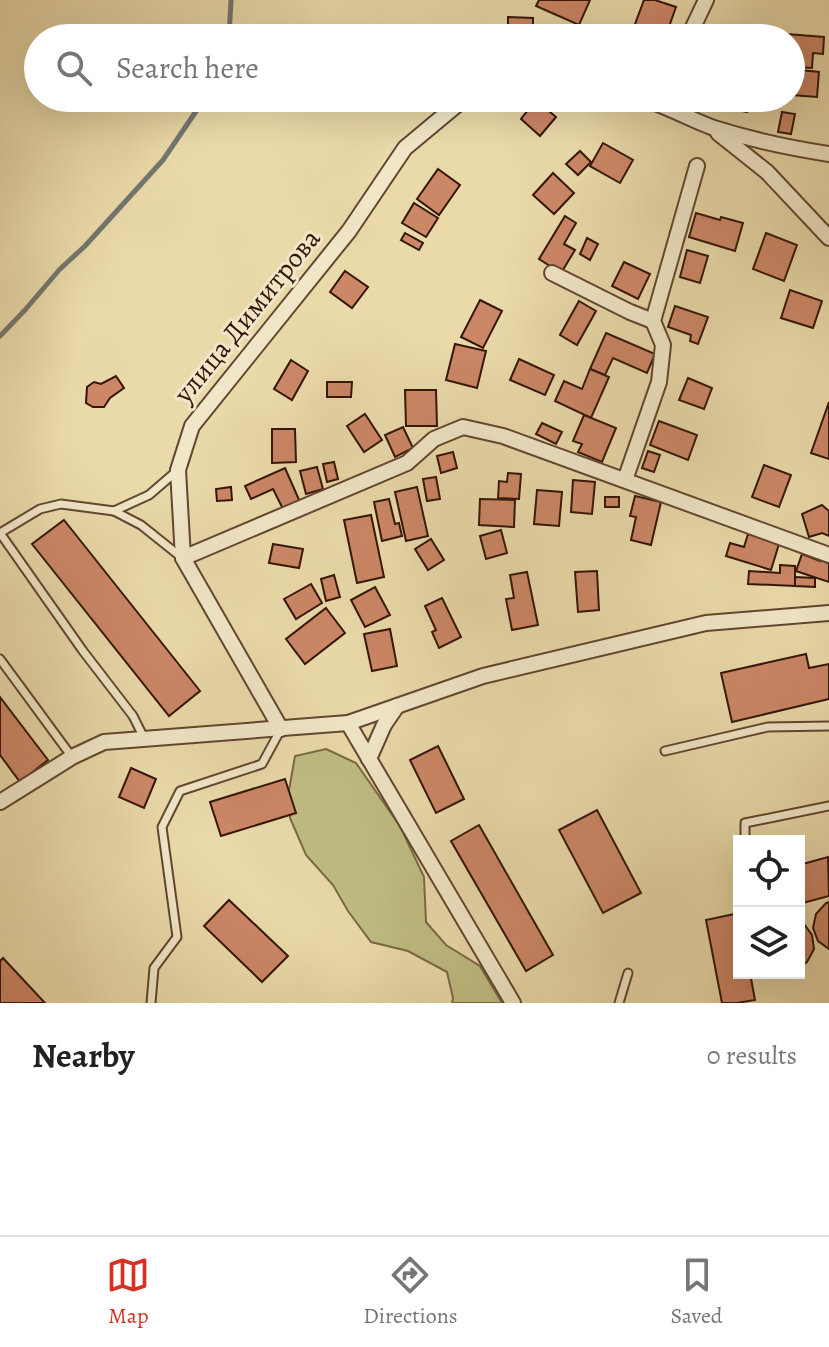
<!DOCTYPE html>
<html lang="en">
<head>
<meta charset="utf-8">
<style>
  :root { --surface:#fff; --page:#f2f2f2; --text:#222; --muted:#767676; --line:#e0e0e0; --accent:#d93025 }
  body { margin:0; font-family:Alegreya,serif; background:var(--page); color:var(--text) }
  .controls { position:absolute; right:24px; bottom:24px; display:grid; overflow:hidden; border-radius:0px; box-shadow:0 8px 32px #0002 }
  .controls button { width:72px; height:72px; display:grid; place-items:center; padding:0; border:0; border-bottom:2px solid var(--line); background:var(--surface); color:var(--text); font:40px sans-serif }
  .list { margin:0; padding:0; list-style:none }
  h2 { display:flex; justify-content:space-between; align-items:center; height:104px; margin:0; padding:0 32px; font-size:34px }
  h2 small { font-size:26px; font-weight:400; color:var(--muted) }
  .icon { flex:none; width:44px; height:44px; fill:none; stroke:currentColor; stroke-width:2; stroke-linecap:round; stroke-linejoin:round }
  .map { position:relative; flex:none; width:829px; height:1003px; overflow:hidden }
  .search { position:absolute; background:var(--surface); box-shadow:0 8px 32px #0002; left:24px; right:24px; top:24px; height:88px; display:flex; align-items:center; gap:20px; box-sizing:border-box; padding:0 28px; border-radius:44px; color:var(--muted); font-size:30px }
  .sheet { height:232px; background:var(--surface) }
  nav { display:flex; justify-content:space-around; align-items:center; box-sizing:border-box; height:112px; border-top:2px solid var(--line); background:var(--surface); font-size:22px; color:var(--muted) }
  nav a { display:grid; justify-items:center; gap:4px }
  nav .on { color:var(--accent) }
  .map>svg:first-child { display:block }
</style>
</head>
<body>
<div class="map">
<svg width="829" height="1003" viewBox="0 0 829 1003">
  <rect width="100%" height="100%" fill="#eadaaa"/>
  <filter id="stains"><feTurbulence type="fractalNoise" baseFrequency=".0025" numOctaves="4"/><feColorMatrix values="0 0 0 0 .2 0 0 0 0 .09 0 0 0 0 .02 0 0 0 .5 -.17"/></filter>
  <radialGradient id="worn" r=".72"><stop offset=".6" stop-color="#630" stop-opacity="0"/><stop offset="1" stop-color="#630" stop-opacity=".3"/></radialGradient>
  <path fill="#bfbd83" stroke="#7a6945" stroke-width="2" d="M326,749L356,763L400,826L424,877L426,922L446,945L480,966L502,1003H452L453,998L447,972L408,951L371,942L348,911L333,885L306,855L290,818L289,790L295,756Z"/>
  <g fill="none" stroke-linecap="round" stroke-linejoin="round">
    <g stroke="#74766f" stroke-width="5">
      <path d="M229,38L231,0"/>
      <path d="M0,336L25,310L60,269L85,246L163,160L205,98"/>
    </g>
  </g>
  <g fill="#cc8767" stroke="#341507" stroke-width="2">
    <path d="M539,0H590L579,25L536,6Z"/>
    <path d="M644,0H655L676,7L665,38H640L631,35Z"/>
    <path d="M508,17L533,18V35L508,34Z"/>
    <path d="M774,33L824,37L823,54L813,53L812,68L797,67V60L791,59V38H773Z"/>
    <path d="M791,69L819,72L817,97L791,95Z"/>
    <path d="M735,98H749L747,112L733,109Z"/>
    <path d="M536,100L556,117L540,136L521,119Z"/>
    <path d="M782,112L795,114L791,134L778,132Z"/>
    <path d="M603,143L633,160L620,183L590,166Z"/>
    <path d="M580,151L591,162L578,175L566,164Z"/>
    <path d="M438,169L460,185L439,215L417,199Z"/>
    <path d="M553,173L574,193L554,214L533,195Z"/>
    <path d="M414,203L438,218L426,237L402,223Z"/>
    <path d="M696,213L720,220L721,217L743,223L735,251L689,237Z"/>
    <path d="M565,216L576,223L564,244L575,250L561,273L539,259Z"/>
    <path d="M405,233L423,243L419,250L401,240Z"/>
    <path d="M766,233L797,245L784,281L753,269Z"/>
    <path d="M587,238L598,244L590,260L580,254Z"/>
    <path d="M687,250L708,256L700,283L680,277Z"/>
    <path d="M624,262L650,274L638,299L612,286Z"/>
    <path d="M345,271L368,287L352,308L330,292Z"/>
    <path d="M790,290L822,301L813,328L781,318Z"/>
    <path d="M480,300L502,311L483,348L461,337Z"/>
    <path d="M579,301L596,311L577,345L560,335Z"/>
    <path d="M675,306L708,317L698,344L690,341L691,335L668,327Z"/>
    <path d="M606,333L655,354L647,373L613,358L605,375L590,369Z"/>
    <path d="M455,344L486,351L477,388L446,380Z"/>
    <path d="M519,359L554,375L545,395L510,380Z"/>
    <path d="M291,360L308,371L292,400L274,389Z"/>
    <path d="M590,369L609,377L591,418L555,401L564,381L582,389Z"/>
    <path d="M116,376L124,388L110,398L104,407H93L86,403L87,387L94,382L101,384Z"/>
    <path d="M688,378L712,388L704,409L679,400Z"/>
    <path d="M327,382H352L351,397H327Z"/>
    <path d="M405,390H436L437,426H406Z"/>
    <path d="M829,402V459L811,453Z"/>
    <path d="M365,414L382,440L364,452L347,426Z"/>
    <path d="M584,415L616,428L602,462L578,452L582,444L573,441Z"/>
    <path d="M659,421L697,435L688,460L650,445Z"/>
    <path d="M542,423L562,432L556,444L536,434Z"/>
    <path d="M403,427L413,448L395,457L385,435Z"/>
    <path d="M272,429H295L296,462L272,463Z"/>
    <path d="M648,451L660,455L654,472L642,468Z"/>
    <path d="M453,452L457,468L441,473L437,456Z"/>
    <path d="M334,462L338,479L327,482L323,464Z"/>
    <path d="M764,465L791,475L779,507L752,497Z"/>
    <path d="M317,467L323,489L306,494L300,471Z"/>
    <path d="M285,468L300,502L283,509L273,489L251,499L245,486Z"/>
    <path d="M508,473L521,474L519,499L498,498L499,481L507,482Z"/>
    <path d="M436,477L440,499L427,501L423,479Z"/>
    <path d="M573,480L595,482L592,514L571,512Z"/>
    <path d="M231,487L232,500L217,501L216,489Z"/>
    <path d="M417,487L428,536L406,541L395,492Z"/>
    <path d="M537,490L562,492L559,526L534,524Z"/>
    <path d="M635,496L661,502L651,545L631,540L636,517L630,516Z"/>
    <rect x="605" y="497" width="14" height="10"/>
    <path d="M389,499L395,524L399,523L402,536L382,541L374,502Z"/>
    <path d="M480,499L515,500L514,527L479,525Z"/>
    <path d="M822,505L829,511V536L822,533L809,537L802,514Z"/>
    <path d="M371,515L384,577L357,583L344,520Z"/>
    <path d="M64,520L200,691L169,716L32,544Z"/>
    <path d="M501,530L507,553L486,559L480,536Z"/>
    <path d="M748,534L779,544L771,570L726,556L730,543L744,547Z"/>
    <path d="M431,539L444,560L428,570L415,549Z"/>
    <path d="M273,544L303,549L299,568L269,563Z"/>
    <path d="M802,554L820,561L822,556L829,559V582L796,571Z"/>
    <path d="M780,565L795,566V586L748,584L749,571L780,573Z"/>
    <path d="M597,571L599,610L578,612L575,572Z"/>
    <path d="M527,572L538,625L512,630L506,599L514,598L510,575Z"/>
    <path d="M334,575L340,597L326,601L321,579Z"/>
    <path d="M795,577L815,578V587L795,586Z"/>
    <path d="M311,584L322,603L296,619L284,599Z"/>
    <path d="M375,587L390,615L365,627L351,600Z"/>
    <path d="M442,598L461,637L439,648L432,632L436,630L425,606Z"/>
    <path d="M326,608L345,633L305,664L286,639Z"/>
    <path d="M390,629L397,666L372,671L364,634Z"/>
    <path d="M806,654L809,668L829,664V699L732,722L721,673Z"/>
    <path d="M0,697L48,760L20,782L0,755Z"/>
    <path d="M438,746L464,799L436,813L410,760Z"/>
    <path d="M131,768L156,779L144,808L119,797Z"/>
    <path d="M285,779L296,813L221,836L210,802Z"/>
    <path d="M597,810L641,893L603,913L559,830Z"/>
    <path d="M479,825L553,955L526,971L451,841Z"/>
    <path d="M828,857L829,896L799,904V865Z"/>
    <path d="M229,900L288,956L262,982L204,926Z"/>
    <path d="M829,902V949L818,941L813,928L816,914L826,903Z"/>
    <path d="M739,913V973H750L755,1000L737,1003H722L706,920Z"/>
    <path d="M799,922L804,924L812,935L814,949L807,962L799,967Z"/>
    <path d="M3,958L45,1003H0V961Z"/>
  </g>
  <g fill="none" stroke-linecap="round" stroke-linejoin="round">
    <defs>
      <g id="service">
        <path d="M114,511L141,525L181,557"/>
        <path d="M0,533L83,651L133,716L144,738"/>
        <path d="M0,533L40,509L61,504L114,511L149,495L178,470"/>
        <path d="M0,659L72,757"/>
        <path d="M665,751L768,727L829,726"/>
        <path d="M745,841V823L829,806"/>
        <path d="M151,1003L154,968L177,937L162,827L180,791L262,764L281,729"/>
        <path d="M619,1003L628,973"/>
      </g>
      <g id="minor">
        <path d="M688,38L706,0"/>
        <path d="M640,98C666,105 689,119 714,128C752,140 790,148 829,154"/>
        <path d="M718,133L767,172L829,238"/>
        <path d="M552,273L630,312L653,321"/>
        <path d="M625,480L659,382L663,345L653,321L697,166"/>
        <path d="M183,558L407,463L434,439L463,427L503,436L829,555"/>
        <path d="M348,723L513,1003"/>
        <path d="M281,729L183,558L178,470L192,426L349,231L405,148L465,98"/>
        <path d="M369,759L384,725L397,706"/>
        <path d="M0,802L72,757L104,742L348,723L483,676L706,623L829,613"/>
      </g>
    </defs>
    <use href="#service" stroke="#624630" stroke-width="11"/>
    <use href="#minor" stroke="#624630" stroke-width="18"/>
    <use href="#service" stroke="#f1e7c8" stroke-width="7"/>
    <use href="#minor" stroke="#f1e7c8" stroke-width="14"/>
  </g>
  <g text-anchor="middle" dominant-baseline="central" stroke-width="6" stroke-linejoin="round" paint-order="stroke">
    <g font-size="28" fill="#341507" stroke="#f1e7c8">
      <text transform="translate(247 316) rotate(-51)">улица Димитрова</text>
    </g>
  </g>
  <rect width="100%" height="100%" filter="url(#stains)"/>
  <rect width="100%" height="100%" fill="url(#worn)"/>
</svg>
<div class="controls">
<button><svg class="icon" aria-label="locate" viewBox="0 0 24 24"><circle cx="12" cy="12" r="6"/><path d="M12 2v4M12 18v4M2 12h4M18 12h4"/></svg></button>
<button><svg class="icon" aria-label="layers" viewBox="0 0 24 24"><path d="M12 4l9 5-9 5-9-5zM3 14l9 5 9-5"/></svg></button>
</div>
<div class="search"><svg class="icon" aria-label="search" viewBox="0 0 24 24"><circle cx="10" cy="10" r="6"/><path d="M15 15l6 6"/></svg>Search here</div>
</div>
<section class="sheet">
<h2>Nearby<small>0 results</small></h2>
<ul class="list">
</ul>
</section>
<nav>
<a class="on"><svg class="icon" aria-label="map" viewBox="0 0 24 24"><path d="M3 6l6-2 6 2 6-2v14l-6 2-6-2-6 2zM9 4v14M15 6v14"/></svg>Map</a>
<a><svg class="icon" aria-label="directions" viewBox="0 0 24 24"><path d="M12 3l9 9-9 9-9-9zM9 14v-3h6M13 9l2 2-2 2"/></svg>Directions</a>
<a><svg class="icon" aria-label="saved" viewBox="0 0 24 24"><path d="M7 4h10v16l-5-4-5 4z"/></svg>Saved</a>
</nav>
</body>
</html>
